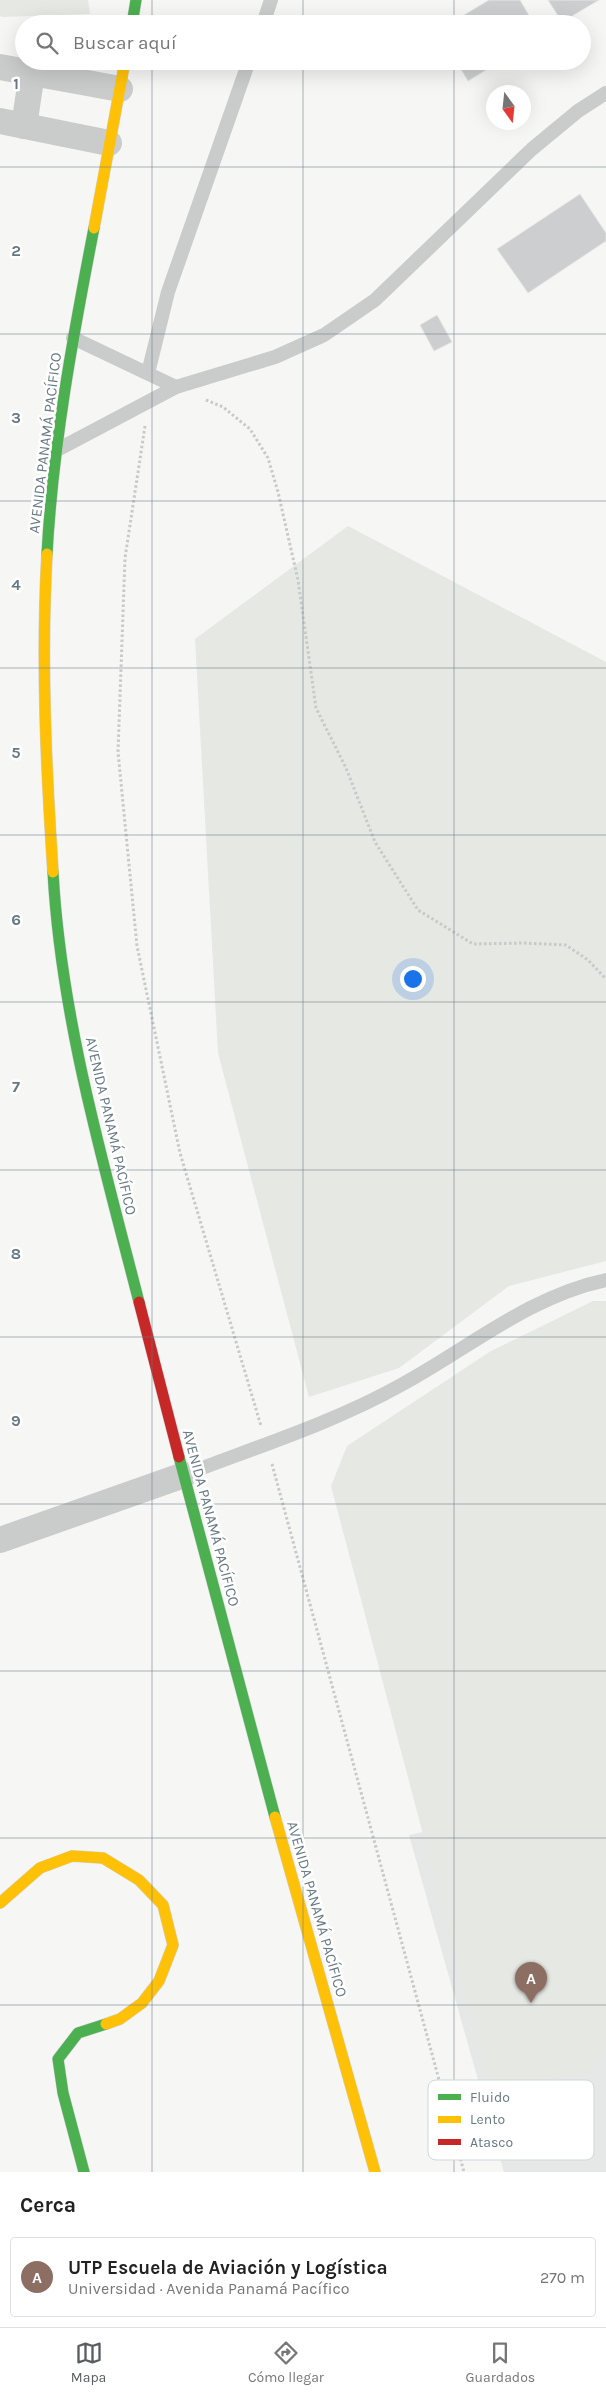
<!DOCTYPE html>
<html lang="es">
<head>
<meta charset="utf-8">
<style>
  :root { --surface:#fff; --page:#f6f6f6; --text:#222; --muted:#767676; --line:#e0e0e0; --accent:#585d60 }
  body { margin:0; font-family:Karla,sans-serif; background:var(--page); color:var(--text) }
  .compass { position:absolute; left:486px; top:85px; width:45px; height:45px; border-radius:50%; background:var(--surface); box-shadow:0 5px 20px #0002; rotate:165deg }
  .you { position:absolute; left:412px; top:978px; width:18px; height:18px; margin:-12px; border:4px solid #fff; border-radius:50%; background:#1a73e8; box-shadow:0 0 0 8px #1a73e833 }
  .badge { display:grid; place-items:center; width:32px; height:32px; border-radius:50%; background:var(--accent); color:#fff; font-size:16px; font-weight:700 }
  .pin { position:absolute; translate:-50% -41px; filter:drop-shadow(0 1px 2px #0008) }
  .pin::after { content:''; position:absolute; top:26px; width:18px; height:15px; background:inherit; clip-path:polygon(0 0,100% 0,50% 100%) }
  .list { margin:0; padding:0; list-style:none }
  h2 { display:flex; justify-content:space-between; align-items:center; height:65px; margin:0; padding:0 20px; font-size:21px }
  h2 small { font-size:16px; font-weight:400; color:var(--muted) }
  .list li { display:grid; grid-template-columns:32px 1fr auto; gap:15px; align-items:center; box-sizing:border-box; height:80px; margin:0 10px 10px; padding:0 10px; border:1px solid var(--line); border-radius:5px }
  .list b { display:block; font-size:19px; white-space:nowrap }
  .list p { margin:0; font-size:16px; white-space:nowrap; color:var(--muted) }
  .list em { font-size:16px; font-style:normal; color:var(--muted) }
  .icon { flex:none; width:28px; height:28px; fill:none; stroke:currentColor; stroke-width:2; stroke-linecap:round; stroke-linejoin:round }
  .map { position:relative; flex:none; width:606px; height:2172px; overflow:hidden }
  .search { position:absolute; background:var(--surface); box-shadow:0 5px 20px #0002; left:15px; right:15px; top:15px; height:55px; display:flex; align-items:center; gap:12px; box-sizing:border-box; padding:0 18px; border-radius:28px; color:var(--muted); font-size:19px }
  .sheet { height:155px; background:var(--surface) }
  nav { display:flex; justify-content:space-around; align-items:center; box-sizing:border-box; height:70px; border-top:1px solid var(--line); background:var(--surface); font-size:14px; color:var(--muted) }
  nav a { display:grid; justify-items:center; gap:2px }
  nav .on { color:var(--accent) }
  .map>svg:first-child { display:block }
</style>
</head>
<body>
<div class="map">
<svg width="606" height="2172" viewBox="0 0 606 2172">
  <rect width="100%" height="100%" fill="#f6f6f5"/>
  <path fill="#e6e7e7" d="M606,1791V2172H504L409,1835Z"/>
  <g fill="#e6e8e3">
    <path d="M0,0H88L90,14L3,17L0,16Z"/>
    <path d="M348,526L606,662V1261L509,1286L399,1368L309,1397L218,1053L195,639Z"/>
    <path d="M593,1301H606V2049L592,2072L490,2088L331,1486L347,1446L491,1351Z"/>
  </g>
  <g fill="#cdcecf" stroke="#e5e5e4">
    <path d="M489,0H520L534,24H449Z"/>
    <path d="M548,0H599L562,22Z"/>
    <path d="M456,61H501L468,81Z"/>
    <path d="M580,194L606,233V241L528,293L497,249Z"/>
    <path d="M437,315L452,342L434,351L420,325Z"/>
  </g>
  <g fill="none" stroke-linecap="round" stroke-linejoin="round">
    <defs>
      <g id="fast">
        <path d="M132,24L136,0"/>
        <path d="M47,554C53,444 73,336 94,228"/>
        <path d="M53,872C61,1019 103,1161 139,1302"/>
        <path d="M179,1457L275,1817"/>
        <path d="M84,2172L63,2093L58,2059L78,2033L106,2024"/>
      </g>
      <g id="slow">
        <path d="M94,228L125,61"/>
        <path d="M47,554C41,660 46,766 53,872"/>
        <path d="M275,1817L375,2172"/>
        <path d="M0,1903L40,1868L72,1856L103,1858L139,1880L163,1905L173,1945L159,1981L142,2003L120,2019L106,2024"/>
      </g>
      <path id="jam" d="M139,1302L179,1457"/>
    </defs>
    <use href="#fast" stroke="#d2d3d4" stroke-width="12"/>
    <use href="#slow" stroke="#d2d3d4" stroke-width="12"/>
    <use href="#jam" stroke="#d2d3d4" stroke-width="12"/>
    <g stroke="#c8c9ca" stroke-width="3" stroke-dasharray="2.5 2.5" stroke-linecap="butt">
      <path d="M206,400L223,407L250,429L268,458L278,492L298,580L316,708L346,768L375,842L418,910L473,944L523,943L566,945L588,960L606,979"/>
      <path d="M145,426L125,558L118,752L137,946L180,1153L261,1426"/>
      <path d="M272,1464L464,2172"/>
    </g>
    <g stroke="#cacccc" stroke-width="14">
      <path d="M263,24L271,0"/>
      <path d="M73,338L176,387"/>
      <path d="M148,373L168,292L249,61"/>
      <path d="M57,450L176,387L275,357L324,335L375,300L532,149L578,111L606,93"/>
      <path d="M184,1475C256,1447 333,1423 401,1385C468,1349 529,1296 606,1280"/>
    </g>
    <g stroke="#cacccc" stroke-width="26">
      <path d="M0,67L120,89"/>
      <path d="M0,121L109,143"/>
      <path d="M24,126L32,73"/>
      <path d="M0,1540L184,1475"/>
    </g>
    <use href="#fast" stroke="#4caf50" stroke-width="11"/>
    <use href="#slow" stroke="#ffc107" stroke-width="11"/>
    <use href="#jam" stroke="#c62828" stroke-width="11"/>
  </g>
  <path fill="none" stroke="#677983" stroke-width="1" stroke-opacity="0.55" d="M152,0V24M303,0V24M454,0V24M152,61V2172M303,61V2172M454,61V2172M0,167H606M0,334H606M0,501H606M0,668H606M0,835H606M0,1002H606M0,1170H606M0,1337H606M0,1504H606M0,1671H606M0,1838H606M0,2005H606"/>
  <g text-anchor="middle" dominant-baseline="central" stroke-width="5" stroke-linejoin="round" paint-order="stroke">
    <g font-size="15" fill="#677983" stroke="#fff">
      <text transform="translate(45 443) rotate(-83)">AVENIDA PANAMÁ PACÍFICO</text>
      <text transform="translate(111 1126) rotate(77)">AVENIDA PANAMÁ PACÍFICO</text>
      <text transform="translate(211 1518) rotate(75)">AVENIDA PANAMÁ PACÍFICO</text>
      <text transform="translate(317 1909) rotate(74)">AVENIDA PANAMÁ PACÍFICO</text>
    </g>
  </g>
  <rect x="428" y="2080" width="166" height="80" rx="8" fill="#fff" stroke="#d1d7da" stroke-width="1"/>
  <rect x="438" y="2094" width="23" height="6" fill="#4caf50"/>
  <rect x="438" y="2116" width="23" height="7" fill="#ffc107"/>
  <rect x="438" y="2139" width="23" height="6" fill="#c62828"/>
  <g font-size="14" fill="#677983">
    <text x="470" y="2102">Fluido</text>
    <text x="470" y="2124">Lento</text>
    <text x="470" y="2147">Atasco</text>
  </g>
  <g font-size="16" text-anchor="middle" font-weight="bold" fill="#677983" stroke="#fff" stroke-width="5" stroke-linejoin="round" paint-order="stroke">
    <text x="16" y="89">1</text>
    <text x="16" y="256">2</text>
    <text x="16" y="423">3</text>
    <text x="16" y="590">4</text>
    <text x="16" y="758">5</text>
    <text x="16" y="925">6</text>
    <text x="16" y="1092">7</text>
    <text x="16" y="1259">8</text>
    <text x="16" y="1426">9</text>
  </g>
</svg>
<svg class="compass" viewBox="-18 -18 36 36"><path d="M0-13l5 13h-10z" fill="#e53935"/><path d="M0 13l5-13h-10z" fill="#767676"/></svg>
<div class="you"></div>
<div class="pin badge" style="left:531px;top:2003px;background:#8d6e63">A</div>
<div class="search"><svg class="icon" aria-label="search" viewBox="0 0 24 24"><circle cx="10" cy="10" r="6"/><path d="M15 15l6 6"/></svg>Buscar aquí</div>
</div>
<section class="sheet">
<h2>Cerca<small></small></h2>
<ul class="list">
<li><span class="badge" style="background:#8d6e63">A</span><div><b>UTP Escuela de Aviación y Logística</b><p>Universidad · Avenida Panamá Pacífico</p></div><em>270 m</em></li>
</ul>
</section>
<nav>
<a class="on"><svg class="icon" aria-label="map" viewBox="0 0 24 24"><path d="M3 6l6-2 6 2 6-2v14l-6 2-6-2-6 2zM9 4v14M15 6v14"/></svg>Mapa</a>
<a><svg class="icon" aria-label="directions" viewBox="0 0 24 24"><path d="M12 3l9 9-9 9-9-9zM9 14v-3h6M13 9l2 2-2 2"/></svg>Cómo llegar</a>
<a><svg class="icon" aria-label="saved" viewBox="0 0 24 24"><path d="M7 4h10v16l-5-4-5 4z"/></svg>Guardados</a>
</nav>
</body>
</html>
